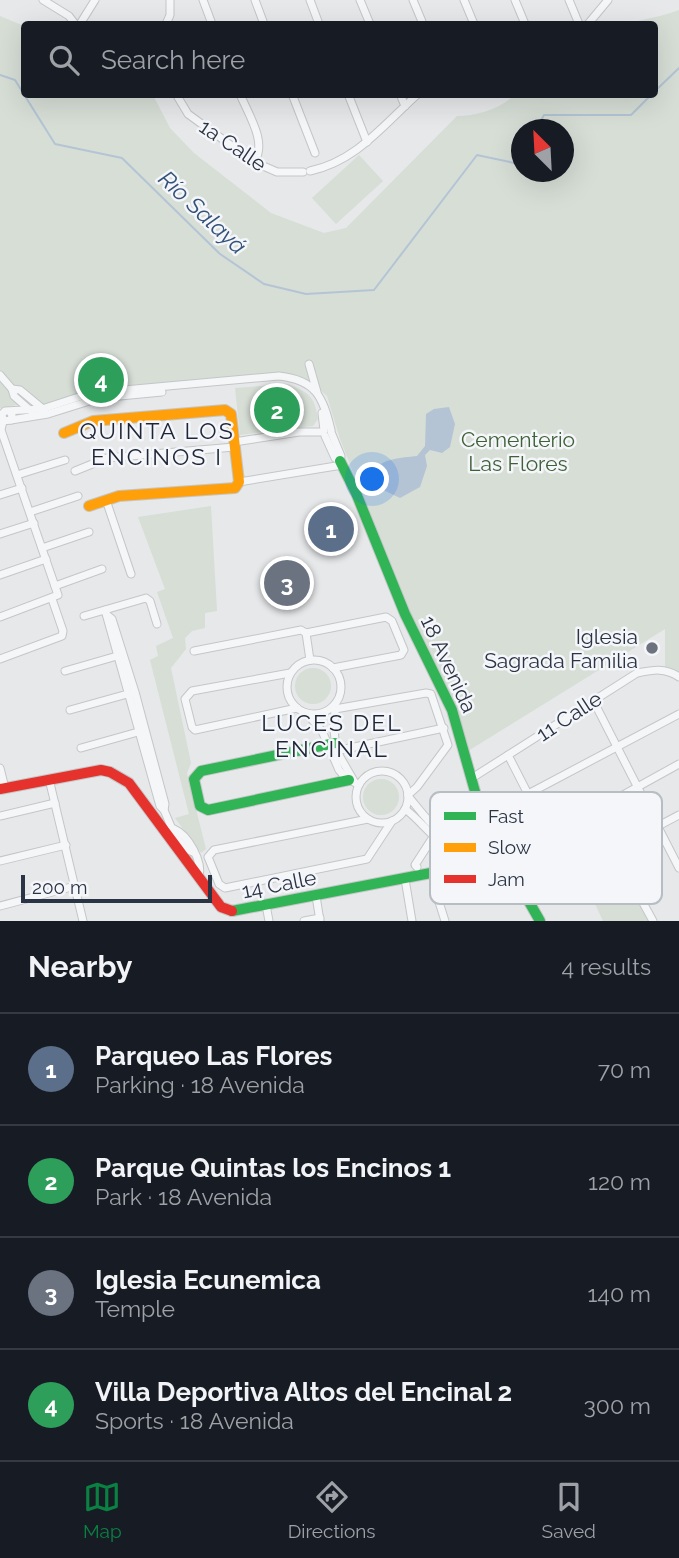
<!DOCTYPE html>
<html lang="en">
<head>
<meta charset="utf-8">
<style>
  :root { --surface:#171b24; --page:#242831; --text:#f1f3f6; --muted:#9ea1a6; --line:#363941; --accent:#0b8043 }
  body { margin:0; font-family:Raleway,sans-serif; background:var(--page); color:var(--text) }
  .compass { position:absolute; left:511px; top:119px; width:63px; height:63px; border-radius:50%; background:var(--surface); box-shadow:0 7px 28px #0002; rotate:336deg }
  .scale { position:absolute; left:21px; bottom:18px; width:191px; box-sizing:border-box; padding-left:7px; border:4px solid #2b3445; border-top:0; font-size:19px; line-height:24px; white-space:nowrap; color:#2b3445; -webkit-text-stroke:5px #f4f6f9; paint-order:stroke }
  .you { position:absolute; left:373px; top:480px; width:24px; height:24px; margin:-18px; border:5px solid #fff; border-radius:50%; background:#1a73e8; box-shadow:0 0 0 10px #1a73e833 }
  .badge { display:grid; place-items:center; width:46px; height:46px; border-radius:50%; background:var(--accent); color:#fff; font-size:23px; font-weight:700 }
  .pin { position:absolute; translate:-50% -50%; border:4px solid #fff; box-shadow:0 2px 7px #0006 }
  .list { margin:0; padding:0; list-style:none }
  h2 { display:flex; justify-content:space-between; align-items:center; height:91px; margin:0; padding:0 28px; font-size:30px }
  h2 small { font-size:23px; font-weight:400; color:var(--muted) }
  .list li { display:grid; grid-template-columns:46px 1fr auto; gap:21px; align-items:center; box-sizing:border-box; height:112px; padding:0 28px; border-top:2px solid var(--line) }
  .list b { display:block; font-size:26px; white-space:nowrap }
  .list p { margin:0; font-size:23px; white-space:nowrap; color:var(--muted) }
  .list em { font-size:23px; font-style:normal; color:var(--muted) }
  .icon { flex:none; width:38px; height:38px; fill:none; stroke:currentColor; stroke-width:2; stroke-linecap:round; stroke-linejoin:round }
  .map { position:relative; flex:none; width:679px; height:921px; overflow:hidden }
  .search { position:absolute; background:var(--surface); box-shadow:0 7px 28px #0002; left:21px; right:21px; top:21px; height:77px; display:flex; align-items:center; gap:18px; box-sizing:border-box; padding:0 24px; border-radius:7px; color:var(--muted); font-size:26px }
  .sheet { height:539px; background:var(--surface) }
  nav { display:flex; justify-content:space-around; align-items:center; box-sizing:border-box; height:98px; border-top:2px solid var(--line); background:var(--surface); font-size:19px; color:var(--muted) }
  nav a { display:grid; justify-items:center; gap:4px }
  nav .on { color:var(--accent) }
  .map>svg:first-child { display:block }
</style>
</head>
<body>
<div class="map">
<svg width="679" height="921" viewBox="0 0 679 921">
  <rect width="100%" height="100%" fill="#e6e8ea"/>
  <g fill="#d6ded6" fill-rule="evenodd">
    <path d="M679,10V673L665,670V629L468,751L408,612L340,439L327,396L314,385L295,377L87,392L44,406L39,401L0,408V16L24,26V94L153,95L170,128L194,153L271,213L324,233L346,228L457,116C476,116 501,109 514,95L654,94V24H629C645,18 662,17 679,10ZM522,130H564V172H522Z"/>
    <path d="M359,155L383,181L336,224L312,198Z"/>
    <path d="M288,384C309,393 314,395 318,419L313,426L240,435L235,388Z"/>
    <path d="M211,506L217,611L205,613V628L192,631L185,638L186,649L171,668L191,763L187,773L206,849L201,853L175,818L189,814L150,660L158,656L156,646L173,638L157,592L165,589L138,517Z"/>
    <circle cx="313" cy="686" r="18"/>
    <circle cx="381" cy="797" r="18"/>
    <path d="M613,854L651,921H603L580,871Z"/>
  </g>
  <path fill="#b4c4d5" d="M449,407L455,424L450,447L442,453L430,450L425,455L427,466L420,487L400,498L379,488L372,471C384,458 400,458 417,456L425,446L426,414L434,409Z"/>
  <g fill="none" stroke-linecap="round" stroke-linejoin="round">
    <g stroke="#b4c4d5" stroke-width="2">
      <path d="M0,75L15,80L55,144L122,158L220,254L264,284L306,294L374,290L477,155L519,164L522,160"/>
      <path d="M654,92L679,68"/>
      <path d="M536,130L544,115H631L652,94"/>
    </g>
    <defs>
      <g id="street">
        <path d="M43,0L69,16L75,24"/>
        <path d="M203,0L212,24"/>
        <path d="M255,0L264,24"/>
        <path d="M310,0L319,24"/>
        <path d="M360,0L370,24"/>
        <path d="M413,0L423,24"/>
        <path d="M464,0L474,24"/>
        <path d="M515,0L525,24"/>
        <path d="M569,0L579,24"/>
        <path d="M80,24L95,0"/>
        <path d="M166,24L170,15V0"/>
        <path d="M588,24L608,0"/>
        <path d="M176,94L188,114L254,162L277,172H303"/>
        <path d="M240,94C248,114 268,143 254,162"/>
        <path d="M292,94L315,153"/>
        <path d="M348,94L367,142"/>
        <path d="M400,94L405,106"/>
        <path d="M310,171C357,161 384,124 418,94"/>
        <path d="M309,364L317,392"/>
        <path d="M0,375L12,389L14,396L31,411"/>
        <path d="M12,389L20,390L43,409"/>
        <path d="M10,412L12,415L11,420L3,421L2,414L5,411L42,409L91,393L279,376C316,380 323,397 331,430"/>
        <path d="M322,413L324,430"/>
        <path d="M11,420L48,414L99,398L162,392"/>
        <path d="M331,432L341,456L340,461"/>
        <path d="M325,436L335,458L340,461"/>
        <path d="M234,442L299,432H323"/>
        <path d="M75,471L107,458L234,447"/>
        <path d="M17,475L65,460"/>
        <path d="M239,482L342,465"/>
        <path d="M0,495L22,488"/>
        <path d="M106,500L131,574"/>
        <path d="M30,512L78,496"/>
        <path d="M0,534L34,523"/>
        <path d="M42,548L89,532"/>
        <path d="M0,575L46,559"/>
        <path d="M55,586L102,569"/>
        <path d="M105,610L160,806L164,810L175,836L186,849L193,852"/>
        <path d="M107,615L112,619L135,692L165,804L164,810"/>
        <path d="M84,616L146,598L150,601L157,624"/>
        <path d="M0,617L58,595L1,430L3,421"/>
        <path d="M306,633L310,660"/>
        <path d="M194,651L301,630L306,633L386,617L392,621L404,650L401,655L333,668"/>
        <path d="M0,659L62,636L63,631L52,599"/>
        <circle cx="314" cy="687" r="27"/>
        <path d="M65,671L117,656"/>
        <path d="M290,673L192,691L185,699L192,727L195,730L297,708"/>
        <path d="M593,700L679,868"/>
        <path d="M335,707L334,729L336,750L354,781"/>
        <path d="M335,709L426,693L431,694L448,745L417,787L408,795"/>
        <path d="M70,710L131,693"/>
        <path d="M306,713L322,731L339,770L345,777L359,785"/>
        <path d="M81,748L138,732"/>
        <path d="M331,752L444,728"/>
        <path d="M508,755L569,874"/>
        <path d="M0,768L5,788"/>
        <circle cx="382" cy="797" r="26"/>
        <path d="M472,778L637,673C652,670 665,667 679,677"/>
        <path d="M49,779L83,921"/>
        <path d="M528,794L679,714"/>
        <path d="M408,796C424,815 441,841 467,846C475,847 486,843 495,842"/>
        <path d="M405,809C425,823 443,856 472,855C480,855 490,852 499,850"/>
        <path d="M0,816L55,803"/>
        <path d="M368,819L214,850L208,857L219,884L225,888L367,859L392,821"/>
        <path d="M174,829C188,835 203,861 199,877"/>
        <path d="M549,836L679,764"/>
        <path d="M614,850L653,921"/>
        <path d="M0,861L66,845"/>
        <path d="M417,867L415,865L457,800H459"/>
        <path d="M405,879L412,921"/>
        <path d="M552,882L679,815"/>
        <path d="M434,886L445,921"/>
        <path d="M316,896L320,921"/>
        <path d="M266,905L269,921"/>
        <path d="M0,906L75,886"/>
        <path d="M304,921L320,918"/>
      </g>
      <g id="fast">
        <path d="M340,461L356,493L405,614L452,710L476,795L495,842L540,921"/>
        <path d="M335,743L201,771L194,779L200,806L208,810L349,780"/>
        <path d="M232,911L504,859"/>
      </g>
      <path id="slow" d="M64,433L93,421L225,410L231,414L239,482L235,488L119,496L89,506"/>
      <path id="jam" d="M0,789L101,770L110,772L129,783L221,907L232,911"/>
    </defs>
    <use href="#street" stroke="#c4c6c8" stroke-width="9"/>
    <use href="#fast" stroke="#c4c6c8" stroke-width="12"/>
    <use href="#slow" stroke="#c4c6c8" stroke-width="12"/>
    <use href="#jam" stroke="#c4c6c8" stroke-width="12"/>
    <use href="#street" stroke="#f5f6f7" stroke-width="7"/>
    <use href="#fast" stroke="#30b455" stroke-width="10"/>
    <use href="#slow" stroke="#ff9f0a" stroke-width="10"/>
    <use href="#jam" stroke="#e5322d" stroke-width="10"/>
  </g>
  <circle fill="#6c737f" stroke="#f4f6f9" stroke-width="2.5" cx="652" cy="648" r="7"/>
  <g text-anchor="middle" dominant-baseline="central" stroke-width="5" stroke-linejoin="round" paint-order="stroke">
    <g font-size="21" fill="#2b3445" stroke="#f4f6f9">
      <text transform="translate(233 145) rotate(34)">1a Calle</text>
      <text transform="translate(449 664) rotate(65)">18 Avenida</text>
      <text transform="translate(569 716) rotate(-33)">11 Calle</text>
      <text transform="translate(279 884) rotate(-11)">14 Calle</text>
    </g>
    <g font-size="21" fill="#3f6138" stroke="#f4f6f9">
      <text x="518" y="439">Cementerio<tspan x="518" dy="24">Las Flores</tspan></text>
    </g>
    <g font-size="21" fill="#2b3445" stroke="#f4f6f9" text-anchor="end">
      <text x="638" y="636">Iglesia<tspan x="638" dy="24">Sagrada Familia</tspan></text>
    </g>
    <g font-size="23" font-style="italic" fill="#34527a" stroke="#f4f6f9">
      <text transform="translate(203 212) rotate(43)">Río Salayá</text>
    </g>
    <g font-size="23" letter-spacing="2" fill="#1d2536" stroke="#f4f6f9">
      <text x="157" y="430">QUINTA LOS<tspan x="157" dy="26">ENCINOS I</tspan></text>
      <text x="332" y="722">LUCES DEL<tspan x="332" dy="26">ENCINAL</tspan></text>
    </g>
  </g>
  <rect x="430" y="792" width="232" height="112" rx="10" fill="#f4f6f9" stroke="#b8bcc3" stroke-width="2"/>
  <rect x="444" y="812" width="32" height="8" fill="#30b455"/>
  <rect x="444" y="843" width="32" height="9" fill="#ff9f0a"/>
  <rect x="444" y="875" width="32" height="8" fill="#e5322d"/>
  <g font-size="19" fill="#2b3445">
    <text x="488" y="823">Fast</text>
    <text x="488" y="854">Slow</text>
    <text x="488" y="886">Jam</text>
  </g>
</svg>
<svg class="compass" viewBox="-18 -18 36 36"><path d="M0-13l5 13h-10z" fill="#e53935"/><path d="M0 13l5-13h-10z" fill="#9ea1a6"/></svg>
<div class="scale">200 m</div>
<div class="you"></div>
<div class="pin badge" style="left:331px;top:529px;background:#5c6f8a">1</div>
<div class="pin badge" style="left:277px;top:410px;background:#2e9e5b">2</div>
<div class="pin badge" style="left:287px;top:583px;background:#6b7280">3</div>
<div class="pin badge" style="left:101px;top:380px;background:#2e9e5b">4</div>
<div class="search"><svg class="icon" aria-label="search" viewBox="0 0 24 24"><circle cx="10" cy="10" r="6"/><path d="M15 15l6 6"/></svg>Search here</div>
</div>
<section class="sheet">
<h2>Nearby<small>4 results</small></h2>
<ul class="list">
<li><span class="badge" style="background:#5c6f8a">1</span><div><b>Parqueo Las Flores</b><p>Parking · 18 Avenida</p></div><em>70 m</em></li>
<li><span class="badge" style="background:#2e9e5b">2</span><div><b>Parque Quintas los Encinos 1</b><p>Park · 18 Avenida</p></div><em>120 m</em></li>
<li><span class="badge" style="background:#6b7280">3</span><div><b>Iglesia Ecunemica</b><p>Temple</p></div><em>140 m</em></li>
<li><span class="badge" style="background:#2e9e5b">4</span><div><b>Villa Deportiva Altos del Encinal 2</b><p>Sports · 18 Avenida</p></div><em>300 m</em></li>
</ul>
</section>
<nav>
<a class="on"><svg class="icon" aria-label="map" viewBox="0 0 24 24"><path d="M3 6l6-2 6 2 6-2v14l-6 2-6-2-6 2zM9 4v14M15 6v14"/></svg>Map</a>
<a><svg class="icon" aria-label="directions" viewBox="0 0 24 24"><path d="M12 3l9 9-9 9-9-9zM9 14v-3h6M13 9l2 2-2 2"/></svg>Directions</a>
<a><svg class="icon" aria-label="saved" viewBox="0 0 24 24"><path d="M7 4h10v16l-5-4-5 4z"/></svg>Saved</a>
</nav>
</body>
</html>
